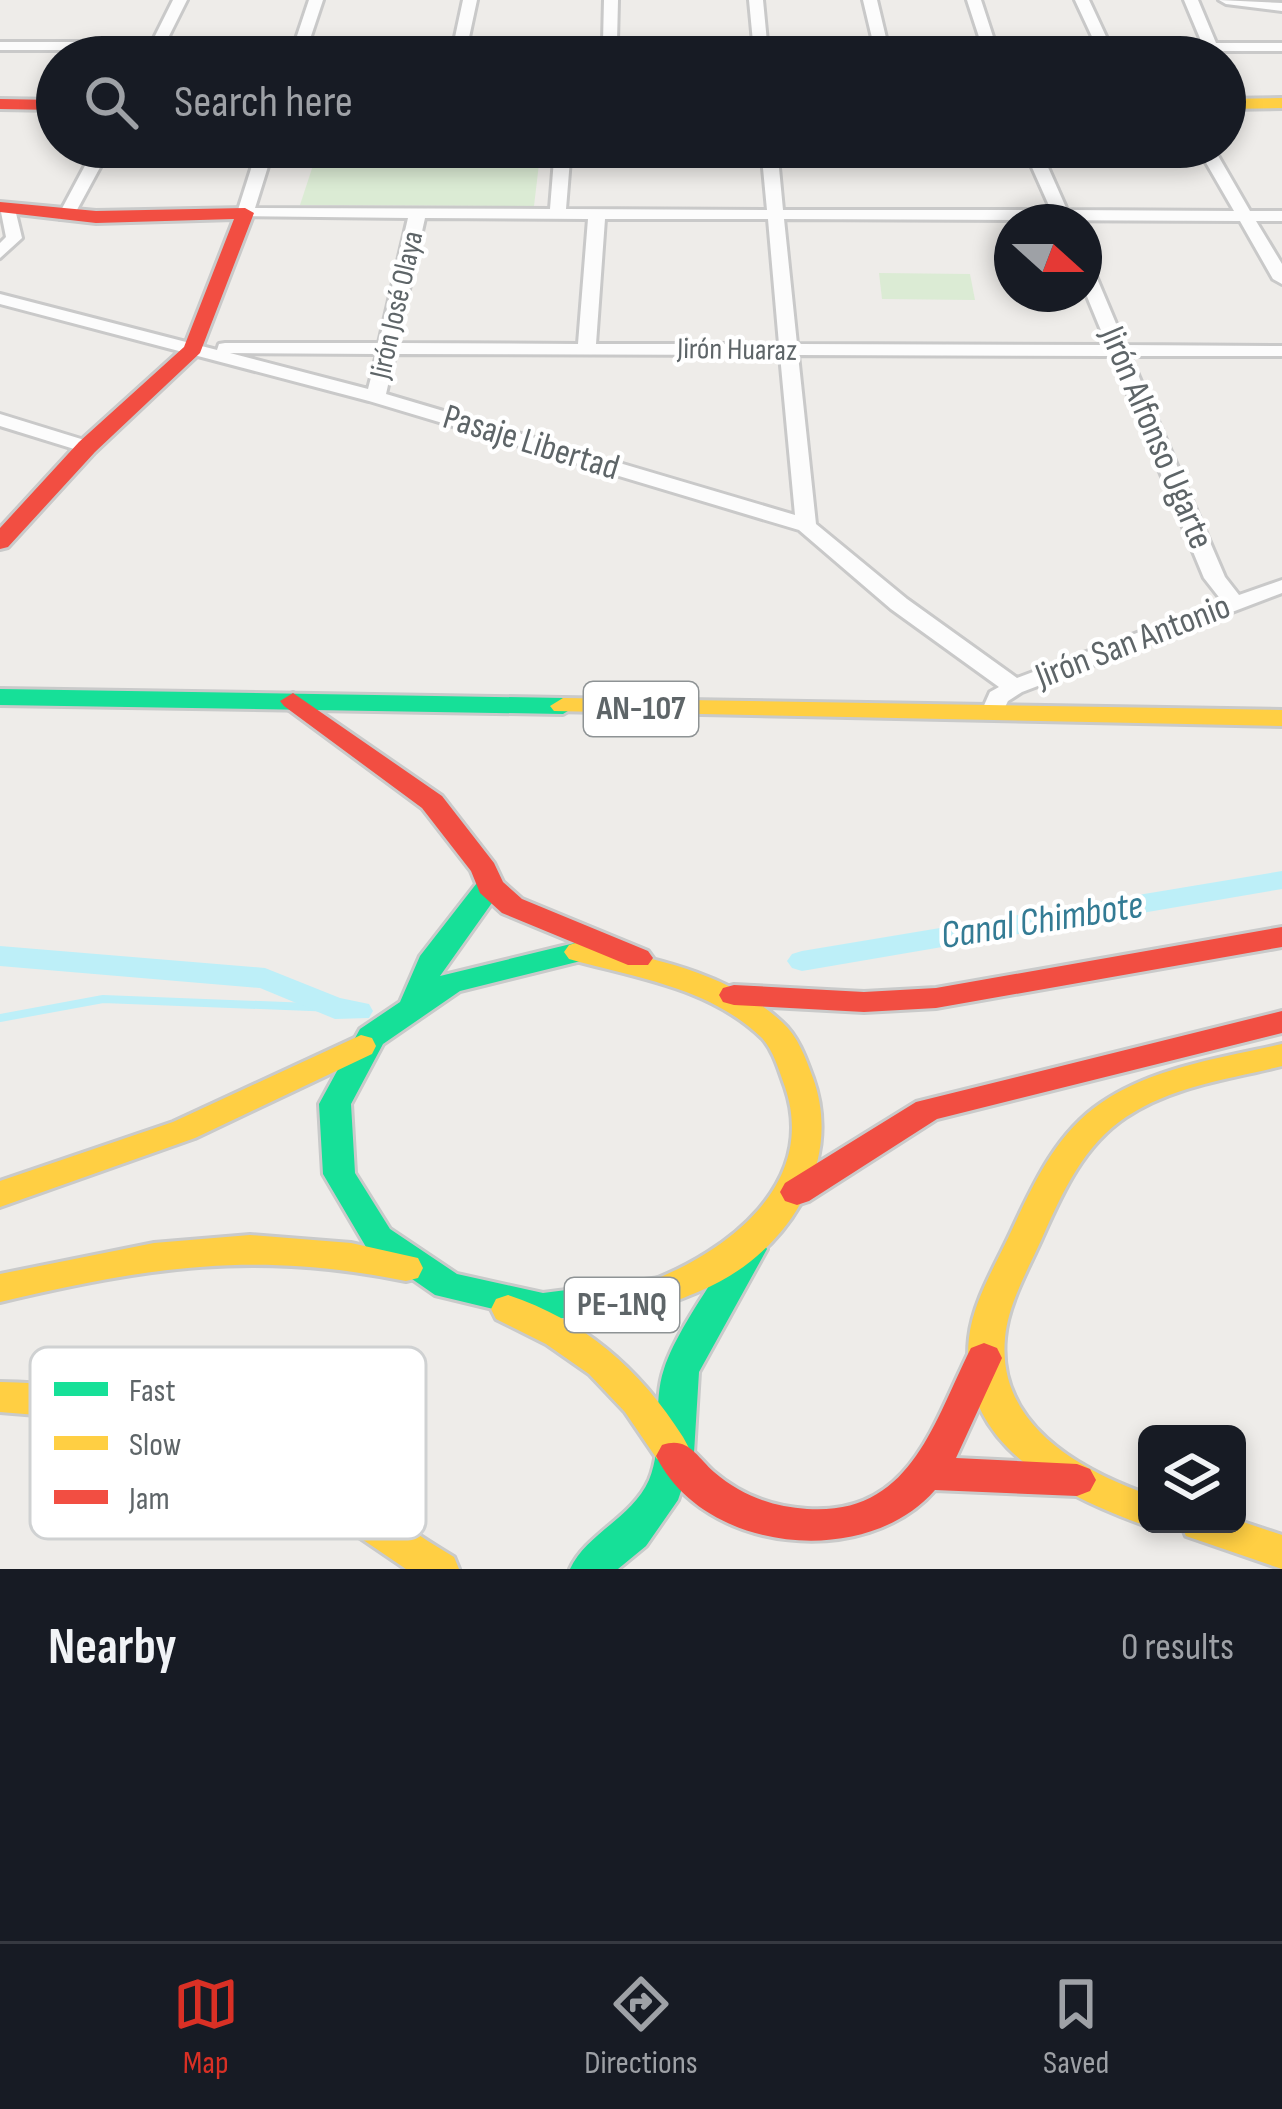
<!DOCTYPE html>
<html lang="en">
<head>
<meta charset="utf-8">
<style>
  :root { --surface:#171b24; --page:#242831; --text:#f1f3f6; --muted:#9ea1a6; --line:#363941; --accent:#d93025 }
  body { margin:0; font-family:"Sofia Sans Condensed",sans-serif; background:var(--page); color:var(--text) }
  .controls { position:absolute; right:36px; bottom:36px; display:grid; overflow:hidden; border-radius:18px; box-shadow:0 6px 18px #0003 }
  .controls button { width:108px; height:108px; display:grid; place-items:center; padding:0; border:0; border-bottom:3px solid var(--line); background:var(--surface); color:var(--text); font:60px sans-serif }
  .compass { position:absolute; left:994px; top:204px; width:108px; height:108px; border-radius:50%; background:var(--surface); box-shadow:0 6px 18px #0003; rotate:111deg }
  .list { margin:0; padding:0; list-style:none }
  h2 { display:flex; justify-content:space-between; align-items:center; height:156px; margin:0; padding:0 48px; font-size:51px }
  h2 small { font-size:39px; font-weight:400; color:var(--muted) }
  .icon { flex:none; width:66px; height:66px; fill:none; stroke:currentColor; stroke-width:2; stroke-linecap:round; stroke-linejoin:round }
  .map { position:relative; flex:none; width:1282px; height:1569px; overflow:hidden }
  .search { position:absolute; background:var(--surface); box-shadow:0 6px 18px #0003; left:36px; right:36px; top:36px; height:132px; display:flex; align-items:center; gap:30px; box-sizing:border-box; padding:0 42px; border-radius:66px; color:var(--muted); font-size:45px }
  .sheet { height:372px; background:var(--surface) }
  nav { display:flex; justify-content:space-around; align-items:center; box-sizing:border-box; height:168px; border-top:3px solid var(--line); background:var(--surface); font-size:33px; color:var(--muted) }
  nav a { display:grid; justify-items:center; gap:6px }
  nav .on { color:var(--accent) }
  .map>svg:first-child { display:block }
</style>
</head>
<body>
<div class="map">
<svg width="1282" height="1569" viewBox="0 0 1282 1569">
  <rect width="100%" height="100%" fill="#eeece9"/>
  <g fill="#dbebd4">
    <path d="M319,147H541L534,206L300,205Z"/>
    <path d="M879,273L970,274L975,300L882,299Z"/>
  </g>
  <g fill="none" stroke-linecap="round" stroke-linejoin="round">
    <path stroke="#bdeff8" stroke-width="8" d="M0,1018L103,999L335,1008"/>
    <g fill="#bdeff8" fill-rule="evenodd">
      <path d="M1282,871V889L802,971L792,968L787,961L792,954L802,951Z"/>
      <path d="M0,946L265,968L340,998L369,1004L373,1011L369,1018L335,1019L260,988L0,966Z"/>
    </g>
    <defs>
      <g id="street">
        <path d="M173,0H187L166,42H295L309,0H323L309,42H454L463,0H477L468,42H603L604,0H618L617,42H753L749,0H763L767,42H873L863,0H877L887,42L981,43L967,0H981L995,43H1095L1075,0H1089L1109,43H1202L1184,0H1198L1216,43H1282V51H998L1000,57H986L984,51H768L769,57H755L754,51H616V57H602V51H466L465,57H451L452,51L306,50L304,57H290L292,50H161L158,57H146L147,50H0V42H152Z"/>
        <path d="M1219,0L1282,3V11L1226,4Z"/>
        <path d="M95,147H111L72,219H60L58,216Z"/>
        <path d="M258,147H274L255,208L550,209L555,147H571L566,209L767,210L761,147H777L783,210H1051L1023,147H1039L1067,210L1234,211L1197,147H1213L1250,211H1282V221H1256L1282,264V284L1273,279L1240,221L784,219L797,344L1107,345L1084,289V264L1093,269L1125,345L1282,346V356H1130L1225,577L1239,595L1282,580V593L1022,692L1008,701L1001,715L993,717L982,710L990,692L999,687L891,609L799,530L369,401L0,304V294L217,350L219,344L225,343H379L408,218L239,216L237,213ZM425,218L588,219L578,344L397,343ZM605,219H768L779,344H596ZM230,353L377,354L368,389ZM395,354L780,355L795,515L386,394ZM798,355L1112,356L1204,578L1222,601L1017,678L907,599L816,524Z"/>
        <path d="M7,204L15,209L22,238L0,258V243L6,237L0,207Z"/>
        <path d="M0,414L94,443L97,447L87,453L0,426Z"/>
      </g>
      <g id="fast">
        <path d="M0,689L563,698L576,706L563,714L0,705Z"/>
        <path d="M490,877L504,886L440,976L579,942L589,945L594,952L589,959L460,991L383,1044L351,1104L355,1173L390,1229L457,1274L543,1293L660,1278L672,1282L677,1292L672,1302L543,1321L435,1295L366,1247L323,1174L319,1104L360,1029L400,1002L420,956L480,879Z"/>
        <path d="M750,1236L762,1240L767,1249L699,1372L694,1453L678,1500L646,1546L618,1569H570C586,1534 632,1518 649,1480C664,1444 652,1404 664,1369C676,1331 717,1276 738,1240Z"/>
      </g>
      <g id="slow">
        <path d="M1282,98V108L1225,109V99Z"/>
        <path d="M563,698L1282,710V726L554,711L550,706Z"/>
        <path d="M579,942C649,958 727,971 782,1022C798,1036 806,1059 813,1078C845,1167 783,1257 700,1291C682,1298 666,1308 648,1302L643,1292L648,1282C727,1252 818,1184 785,1087C779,1071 774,1051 762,1038C709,987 636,978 569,959L564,952L569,945Z"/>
        <path d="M361,1035L372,1038L376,1046L372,1054L195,1138L0,1207V1181L173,1122Z"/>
        <path d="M1282,1044V1066C1229,1079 1172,1086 1126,1117C1084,1145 1063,1191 1043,1236C1029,1268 1008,1303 1005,1338C997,1423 1077,1469 1147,1494V1524H1154L1147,1526C1063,1496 957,1445 969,1338C973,1302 994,1268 1009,1236C1032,1187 1055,1134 1101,1103C1153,1067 1222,1058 1282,1044Z"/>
        <path d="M250,1235L351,1243L418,1258L423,1268L418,1278L406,1281C255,1250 148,1267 0,1302V1274L154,1243Z"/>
        <path d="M508,1295C584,1320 641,1370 683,1437L689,1448L683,1459L670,1464L657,1459L625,1412L589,1374L546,1344L496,1319L491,1309L496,1299Z"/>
        <path d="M0,1382C104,1384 208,1404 300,1457C353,1487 401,1526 454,1557L459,1569H406L272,1478L182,1438L111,1421L0,1412Z"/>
        <path d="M1237,1520L1282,1535V1569L1186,1536L1181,1524H1237Z"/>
      </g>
      <g id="jam">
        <path d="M0,99L57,100V110L0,109Z"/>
        <path d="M0,202L96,211L245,208L254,213L200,353L95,452L8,547L0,549V528L79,442L184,347L234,219L96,223L0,212Z"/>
        <path d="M293,693L442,796L494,863L503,882L522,899L648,951L653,958L648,965H628L502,913L480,893L471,871L422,808L284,706L280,701Z"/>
        <path d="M1282,927V947L936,1008L864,1012L734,1005L723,1002L719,995L723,988L734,985L864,992L936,988Z"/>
        <path d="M1282,1011V1033L937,1119L809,1201L797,1205L785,1201L780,1192L785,1183L916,1102Z"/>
        <path d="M984,1343L997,1348L1002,1358L956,1458L1077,1464L1090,1469L1096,1480L1090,1491L1077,1496L935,1490C867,1569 704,1554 656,1456L662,1445C688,1436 696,1456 714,1472C741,1495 772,1507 807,1509C911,1516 933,1423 971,1348Z"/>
      </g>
    </defs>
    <use href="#street" stroke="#c9c9c9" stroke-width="6"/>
    <use href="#fast" stroke="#c9caca" stroke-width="6"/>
    <use href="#slow" stroke="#c9caca" stroke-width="6"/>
    <use href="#jam" stroke="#c9caca" stroke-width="6"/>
    <use href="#street" fill="#fcfcfc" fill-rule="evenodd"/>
    <use href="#fast" fill="#16e098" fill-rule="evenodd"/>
    <use href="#slow" fill="#ffcf43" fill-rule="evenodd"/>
    <use href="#jam" fill="#f24e42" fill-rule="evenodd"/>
  </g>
  <g text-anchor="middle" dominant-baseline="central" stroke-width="9" stroke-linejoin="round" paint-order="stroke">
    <g font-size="30" fill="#5e6568" stroke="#fff">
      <text transform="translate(397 305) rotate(-77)">Jirón José Olaya</text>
      <text transform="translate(737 350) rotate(1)">Jirón Huaraz</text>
    </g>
    <g fill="#fff" stroke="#8e9395" stroke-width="3">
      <rect x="584" y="682" width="114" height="54" rx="9"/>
      <rect x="565" y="1278" width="114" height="54" rx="9"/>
    </g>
    <g font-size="33" font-weight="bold" fill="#5e6568">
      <text x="641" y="709">AN-107</text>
      <text x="622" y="1305">PE-1NQ</text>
    </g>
    <g font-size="36" fill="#5e6568" stroke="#fff">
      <text transform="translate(1156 438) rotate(67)">Jirón Alfonso Ugarte</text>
      <text transform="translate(531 443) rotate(17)">Pasaje Libertad</text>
      <text transform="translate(1133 642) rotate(-21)">Jirón San Antonio</text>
    </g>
    <g font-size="39" font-style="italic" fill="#337b94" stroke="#fff">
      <text transform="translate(1042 921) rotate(-9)">Canal Chimbote</text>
    </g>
  </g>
  <rect x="30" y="1347" width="396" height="192" rx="18" fill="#fff" stroke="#cfd1d2" stroke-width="3"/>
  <rect x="54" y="1382" width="54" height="14" fill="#16e098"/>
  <rect x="54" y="1436" width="54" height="14" fill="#ffcf43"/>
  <rect x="54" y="1490" width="54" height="14" fill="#f24e42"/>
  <g font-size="33" fill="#5e6568">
    <text x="129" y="1401">Fast</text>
    <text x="129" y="1455">Slow</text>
    <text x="129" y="1509">Jam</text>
  </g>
</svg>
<div class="controls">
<button><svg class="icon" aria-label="layers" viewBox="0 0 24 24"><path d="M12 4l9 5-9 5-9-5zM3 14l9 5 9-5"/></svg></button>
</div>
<svg class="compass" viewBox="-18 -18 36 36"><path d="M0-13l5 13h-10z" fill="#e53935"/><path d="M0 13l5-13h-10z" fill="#9ea1a6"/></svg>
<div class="search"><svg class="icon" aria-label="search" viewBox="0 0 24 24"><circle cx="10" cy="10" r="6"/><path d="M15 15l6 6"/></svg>Search here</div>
</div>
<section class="sheet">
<h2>Nearby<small>0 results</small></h2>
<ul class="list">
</ul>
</section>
<nav>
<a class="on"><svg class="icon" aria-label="map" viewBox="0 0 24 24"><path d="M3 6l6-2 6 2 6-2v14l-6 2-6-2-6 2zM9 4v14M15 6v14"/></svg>Map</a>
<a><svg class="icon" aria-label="directions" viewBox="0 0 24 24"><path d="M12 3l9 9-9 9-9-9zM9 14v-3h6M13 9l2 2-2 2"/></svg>Directions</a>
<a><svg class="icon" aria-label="saved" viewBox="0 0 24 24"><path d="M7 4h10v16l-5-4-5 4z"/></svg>Saved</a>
</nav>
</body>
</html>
